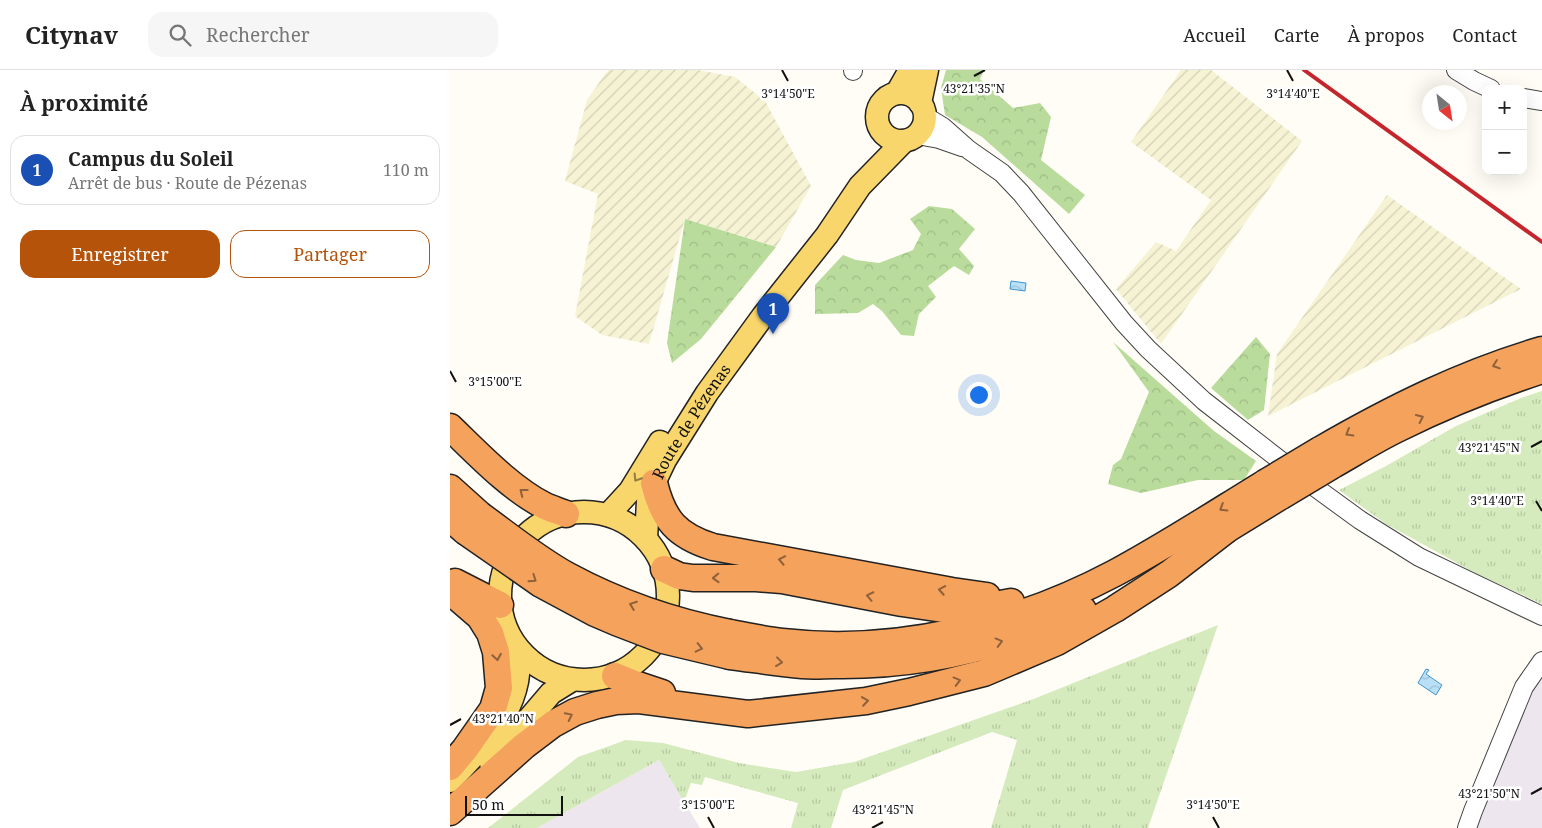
<!DOCTYPE html>
<html lang="fr">
<head>
<meta charset="utf-8">
<style>
  :root { --surface:#fff; --page:#f6f6f6; --text:#222; --muted:#767676; --line:#e0e0e0; --accent:#b45309 }
  body { margin:0; font-family:"Noto Serif",serif; background:var(--page); color:var(--text) }
  .controls { position:absolute; right:15px; top:15px; display:grid; overflow:hidden; border-radius:10px; box-shadow:0 5px 20px #0002 }
  .controls button { width:45px; height:45px; display:grid; place-items:center; padding:0; border:0; border-bottom:1px solid var(--line); background:var(--surface); color:var(--text); font:25px sans-serif }
  .compass { position:absolute; left:972px; top:15px; width:45px; height:45px; border-radius:50%; background:var(--surface); box-shadow:0 5px 20px #0002; rotate:150deg }
  .scale { position:absolute; left:15px; bottom:12px; width:98px; box-sizing:border-box; padding-left:5px; border:2px solid #111; border-top:0; font-size:14px; line-height:18px; white-space:nowrap; color:#111; -webkit-text-stroke:4px #fff; paint-order:stroke }
  .you { position:absolute; left:528px; top:324px; width:18px; height:18px; margin:-12px; border:4px solid #fff; border-radius:50%; background:#1a73e8; box-shadow:0 0 0 8px #1a73e833 }
  .badge { display:grid; place-items:center; width:32px; height:32px; border-radius:50%; background:var(--accent); color:#fff; font-size:16px; font-weight:700 }
  .pin { position:absolute; translate:-50% -41px; filter:drop-shadow(0 1px 2px #0008) }
  .pin::after { content:''; position:absolute; top:26px; width:18px; height:15px; background:inherit; clip-path:polygon(0 0,100% 0,50% 100%) }
  .list { margin:0; padding:0; list-style:none }
  h2 { display:flex; justify-content:space-between; align-items:center; height:65px; margin:0; padding:0 20px; font-size:21px }
  h2 small { font-size:16px; font-weight:400; color:var(--muted) }
  .list li { display:grid; grid-template-columns:32px 1fr auto; gap:15px; align-items:center; box-sizing:border-box; height:70px; margin:0 10px 10px; padding:0 10px; border:1px solid var(--line); border-radius:15px }
  .list b { display:block; font-size:19px; white-space:nowrap }
  .list p { margin:0; font-size:16px; white-space:nowrap; color:var(--muted) }
  .list em { font-size:16px; font-style:normal; color:var(--muted) }
  .actions { display:flex; gap:10px; padding:15px 20px }
  .actions a { flex:1; padding:11px 0; border:1px solid var(--accent); border-radius:15px; text-align:center; font-size:18px; color:var(--accent) }
  .actions .main { background:var(--accent); color:#fff }
  .icon { flex:none; width:28px; height:28px; fill:none; stroke:currentColor; stroke-width:2; stroke-linecap:round; stroke-linejoin:round }
  .map { position:relative; flex:none; width:1092px; height:758px; overflow:hidden }
  header { display:flex; align-items:center; gap:30px; box-sizing:border-box; height:70px; padding:0 25px; background:var(--surface); border-bottom:1px solid var(--line) }
  header strong { font-size:24px }
  nav { display:flex; gap:28px; margin-inline-start:auto; font-size:18px }
  .search { width:350px; height:45px; background:var(--page); display:flex; align-items:center; gap:12px; box-sizing:border-box; padding:0 18px; border-radius:15px; color:var(--muted); font-size:19px }
  main { display:flex }
  aside { flex:1; background:var(--surface) }
  .map>svg:first-child { display:block }
</style>
</head>
<body>
<header>
<strong>Citynav</strong>
<div class="search"><svg class="icon" aria-label="search" viewBox="0 0 24 24"><circle cx="10" cy="10" r="6"/><path d="M15 15l6 6"/></svg>Rechercher</div>
<nav><a>Accueil</a><a>Carte</a><a>À propos</a><a>Contact</a></nav>
</header>
<main>
<aside>
<h2>À proximité<small></small></h2>
<ul class="list">
<li><span class="badge" style="background:#1a4fb4">1</span><div><b>Campus du Soleil</b><p>Arrêt de bus · Route de Pézenas</p></div><em>110 m</em></li>
</ul>
<div class="actions"><a class="main">Enregistrer</a><a>Partager</a></div>
</aside>
<div class="map">
<svg width="1092" height="758" viewBox="0 0 1092 758">
  <defs>
    <pattern id="farmland-furrows" width="10" height="10" patternUnits="userSpaceOnUse" patternTransform="scale(1.25)"><rect width="10" height="10" fill="#f6f3d4"/><path d="M-1 1l2-2M0 10L10 0M9 11l2-2" fill="none" stroke="#d2cfb5"/></pattern>
    <pattern id="grass-tufts" width="24" height="20" patternUnits="userSpaceOnUse" patternTransform="scale(1.25)"><rect width="24" height="20" fill="#d5ebbd"/><path d="M3 7l-1-3M5 7V3M7 7l1-3M15 17l-1-3M17 17v-4M19 17l1-3" fill="none" stroke="#b6c8a1"/></pattern>
    <pattern id="forest-crowns" width="20" height="18" patternUnits="userSpaceOnUse" patternTransform="scale(1.25)"><rect width="20" height="18" fill="#b9dc9c"/><path d="M2 6a3 3 0 1 1 6 0M12 15a3 3 0 1 1 6 0" fill="none" stroke="#9ebc85"/></pattern>
    <pattern id="water-waves" width="16" height="10" patternUnits="userSpaceOnUse" patternTransform="scale(1.25)"><rect width="16" height="10" fill="#b9e0f7"/><path d="M0 5q4-4 8 0t8 0" fill="none" stroke="#9ebfd3"/></pattern>
  </defs>
  <rect width="100%" height="100%" fill="#fffdf5"/>
  <g fill="#eee6ef">
    <path d="M1092,580V758H1017L1018,754Z"/>
    <path d="M209,690L250,758H87Z"/>
  </g>
  <g fill="url(#farmland-furrows)">
    <path d="M159,0H248L285,7L315,31L361,116L326,177L235,149L199,274L152,265L125,246L148,124L115,111L137,30L155,4Z"/>
    <path d="M731,0H761L852,71L711,274L666,219L706,172L726,181L761,130L681,72Z"/>
    <path d="M937,125L1071,219L818,346L827,284Z"/>
  </g>
  <g fill="url(#grass-tufts)">
    <path d="M1092,321V534L1027,504L936,454L889,420L936,396L1006,356L1071,328Z"/>
    <path d="M768,555L698,758H541L567,670L542,662L393,720L381,758H341L348,733L255,707L252,715L241,713L234,732L209,690L87,758H38L128,687L176,670L213,673L289,693L346,702L404,692L581,630Z"/>
  </g>
  <g fill="url(#forest-crowns)">
    <path d="M496,0H534L530,9L563,38L590,33L601,47L591,90L635,125L619,144L532,67L495,45L491,18Z"/>
    <path d="M479,136L502,139L525,159L509,179L524,196L519,205L504,196L478,216L486,227L469,244L464,266L451,265L432,241L423,234L408,243L365,244V215L393,185L406,190L429,193L463,180L471,164L460,149Z"/>
    <path d="M235,149L326,177L251,269L222,293L217,273Z"/>
    <path d="M806,267L820,284L814,340L798,350L761,318Z"/>
    <path d="M663,272L764,361L806,391L794,410H748L691,423L658,414L663,395L671,389L699,322Z"/>
  </g>
  <g fill="url(#water-waves)" stroke="#3f96cf">
    <path d="M561,211L576,213L575,221L560,219Z"/>
    <path d="M976,599L979,600L976,604L992,615L986,625L968,613Z"/>
  </g>
  <g fill="none" stroke-linecap="round" stroke-linejoin="round">
    <defs>
      <g id="minor">
        <path d="M403,0V1"/>
        <path d="M1006,0L1024,11L1041,19"/>
        <path d="M1073,28L1092,31"/>
        <path d="M475,46L493,57L519,80L552,103L571,123L674,253L698,279L754,331L862,415L910,450L969,487L1092,546"/>
        <path d="M467,65L489,69L512,77"/>
        <path d="M1017,758L1023,741L1074,617L1092,591"/>
      </g>
      <g id="major">
        <path d="M447,23L460,0"/>
        <circle cx="451" cy="47" r="24"/>
        <path d="M470,33L477,0"/>
        <circle cx="134" cy="526" r="84"/>
        <path d="M158,445L180,421L210,372"/>
        <path id="s1" d="M196,469L198,431L204,413L215,390L257,323L313,246L377,165L410,116L454,71"/>
        <path d="M41,693L101,623L122,610"/>
        <path d="M0,711C25,685 55,656 65,620C69,607 69,594 69,581"/>
      </g>
      <g id="highway">
        <path d="M0,357C27,383 61,419 95,436C101,439 109,441 116,444"/>
        <path d="M870,380C941,339 1013,303 1092,280"/>
        <path d="M881,396C904,383 926,369 949,358C995,335 1043,316 1092,300"/>
        <path d="M204,413C213,450 227,466 263,477L502,521L537,526"/>
        <path d="M0,418L30,445"/>
        <path d="M0,448L15,461"/>
        <path d="M761,469L831,426"/>
        <path d="M214,499L229,506L243,508H306L332,510L452,533L500,540L535,537L561,532"/>
        <path d="M5,512L50,535"/>
        <path d="M0,521L30,547L40,563L46,582L49,618L43,639L15,679L0,697"/>
        <path d="M280,563C297,566 315,570 332,572C446,585 565,556 665,503C717,475 766,443 815,413"/>
        <path d="M280,586C304,589 328,593 352,595C363,596 375,595 386,595C472,596 556,576 633,540"/>
        <path d="M165,606L182,613L212,623"/>
        <path d="M0,742L74,676L103,654L125,642L147,635L166,631L189,630L298,644L416,631L459,622L534,603L607,572L665,539L719,504L776,460"/>
      </g>
    </defs>
    <use href="#minor" stroke="#444" stroke-width="20"/>
    <use href="#major" stroke="#222" stroke-width="25"/>
    <use href="#highway" stroke="#222" stroke-width="29"/>
    <use href="#minor" stroke="#fff" stroke-width="18"/>
    <use href="#major" stroke="#f9d66b" stroke-width="22"/>
    <use href="#highway" stroke="#f5a25d" stroke-width="26"/>
    <path stroke="#c4262e" stroke-width="4" d="M854,0L1092,172"/>
    <defs>
      <g id="highway-bridge">
        <path d="M815,413L870,380"/>
        <path d="M831,426L881,396"/>
        <path d="M30,445C59,466 87,489 118,506C168,533 224,552 280,563"/>
        <path d="M15,461L91,514L145,543L166,552L213,570L280,586"/>
      </g>
    </defs>
    <use href="#highway-bridge" stroke="#222" stroke-width="29" stroke-linecap="butt"/>
    <use href="#highway-bridge" stroke="#f5a25d" stroke-width="26"/>
  </g>
  <defs><path id="oneway-chevron" d="M-2-3.5L2.5 0L-2 3.5" fill="none" stroke-width="1.6" stroke-linecap="round" stroke-linejoin="round" transform="scale(1.25)"/></defs>
  <g stroke="#8e613b">
    <use href="#oneway-chevron" transform="translate(1046 295) rotate(161)"/>
    <use href="#oneway-chevron" transform="translate(970 348) rotate(-25)"/>
    <use href="#oneway-chevron" transform="translate(899 363) rotate(150)"/>
    <use href="#oneway-chevron" transform="translate(73 422) rotate(-142)"/>
    <use href="#oneway-chevron" transform="translate(773 438) rotate(148)"/>
    <use href="#oneway-chevron" transform="translate(332 490) rotate(-169)"/>
    <use href="#oneway-chevron" transform="translate(266 508) rotate(178)"/>
    <use href="#oneway-chevron" transform="translate(83 509) rotate(35)"/>
    <use href="#oneway-chevron" transform="translate(492 520) rotate(-170)"/>
    <use href="#oneway-chevron" transform="translate(420 526) rotate(-168)"/>
    <use href="#oneway-chevron" transform="translate(183 535) rotate(-159)"/>
    <use href="#oneway-chevron" transform="translate(549 572) rotate(-15)"/>
    <use href="#oneway-chevron" transform="translate(249 578) rotate(13)"/>
    <use href="#oneway-chevron" transform="translate(47 587) rotate(81)"/>
    <use href="#oneway-chevron" transform="translate(329 592) rotate(7)"/>
    <use href="#oneway-chevron" transform="translate(507 611) rotate(-15)"/>
    <use href="#oneway-chevron" transform="translate(415 631) rotate(-8)"/>
    <use href="#oneway-chevron" transform="translate(119 646) rotate(-26)"/>
  </g>
  <use stroke="#917d42" href="#oneway-chevron" transform="translate(187 408) rotate(122)"/>
  <path fill="none" stroke="#111" stroke-width="2" d="M332,0L338,11M837,0L843,11M524,6L535,0M0,301L6,312M1081,377L1092,371M1086,431L1092,441M0,655L11,649M1081,724L1092,718M258,747L264,758M763,747L769,758M422,758L433,752"/>
  <g text-anchor="middle" dominant-baseline="central" stroke-width="5" stroke-linejoin="round" paint-order="stroke">
    <g font-size="16" fill="#111" stroke="#fff">
      <text stroke="none"><textPath href="#s1" startOffset="129">Route de Pézenas</textPath></text>
    </g>
  </g>
  <g font-size="12" text-anchor="middle" fill="#111" stroke="#fff" stroke-width="5" stroke-linejoin="round" paint-order="stroke">
    <text x="524" y="23">43°21'35"N</text>
    <text x="843" y="28">3°14'40"E</text>
    <text x="338" y="28">3°14'50"E</text>
    <text x="45" y="316">3°15'00"E</text>
    <text x="1039" y="382">43°21'45"N</text>
    <text x="1047" y="435">3°14'40"E</text>
    <text x="53" y="653">43°21'40"N</text>
    <text x="1039" y="728">43°21'50"N</text>
    <text x="258" y="739">3°15'00"E</text>
    <text x="763" y="739">3°14'50"E</text>
    <text x="433" y="744">43°21'45"N</text>
  </g>
</svg>
<div class="controls">
<button>+</button>
<button>−</button>
</div>
<svg class="compass" viewBox="-18 -18 36 36"><path d="M0-13l5 13h-10z" fill="#e53935"/><path d="M0 13l5-13h-10z" fill="#767676"/></svg>
<div class="scale">50 m</div>
<div class="you"></div>
<div class="pin badge" style="left:323px;top:264px;background:#1a4fb4">1</div>
</div>
</main>
</body>
</html>
